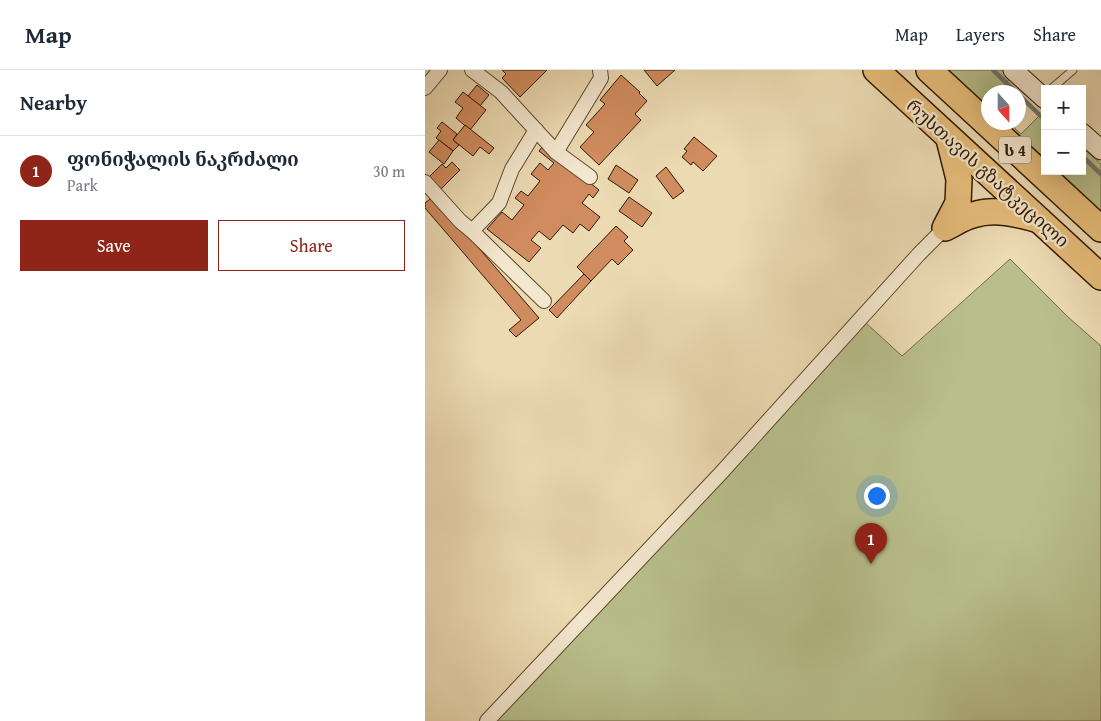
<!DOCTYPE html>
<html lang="en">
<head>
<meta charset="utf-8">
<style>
  :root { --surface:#fff; --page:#f2f2f3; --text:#1f2937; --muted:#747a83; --line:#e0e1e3; --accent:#8f2418 }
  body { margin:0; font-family:"Gentium Book Plus","Noto Serif Georgian",serif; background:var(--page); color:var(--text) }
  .controls { position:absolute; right:15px; top:15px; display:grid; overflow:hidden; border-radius:0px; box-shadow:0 5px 20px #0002 }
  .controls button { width:45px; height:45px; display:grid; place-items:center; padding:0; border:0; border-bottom:1px solid var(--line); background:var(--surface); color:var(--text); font:25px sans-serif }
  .compass { position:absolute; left:556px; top:15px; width:45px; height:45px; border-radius:50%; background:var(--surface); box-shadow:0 5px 20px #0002; rotate:159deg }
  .you { position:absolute; left:451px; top:425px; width:18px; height:18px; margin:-12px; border:4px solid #fff; border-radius:50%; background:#1a73e8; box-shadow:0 0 0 8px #1a73e833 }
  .badge { display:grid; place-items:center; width:32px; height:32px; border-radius:50%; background:var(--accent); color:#fff; font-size:16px; font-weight:700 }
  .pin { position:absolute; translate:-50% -41px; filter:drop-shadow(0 1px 2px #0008) }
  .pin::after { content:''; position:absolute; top:26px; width:18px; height:15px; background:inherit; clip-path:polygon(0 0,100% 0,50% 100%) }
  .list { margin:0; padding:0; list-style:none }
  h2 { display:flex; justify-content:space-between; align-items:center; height:65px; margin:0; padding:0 20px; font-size:21px }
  h2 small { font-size:16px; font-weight:400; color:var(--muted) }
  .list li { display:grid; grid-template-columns:32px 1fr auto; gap:15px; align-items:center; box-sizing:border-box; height:70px; padding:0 20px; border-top:1px solid var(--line) }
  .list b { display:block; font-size:19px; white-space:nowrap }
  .list p { margin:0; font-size:16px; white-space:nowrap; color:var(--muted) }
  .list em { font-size:16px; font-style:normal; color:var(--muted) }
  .actions { display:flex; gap:10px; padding:15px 20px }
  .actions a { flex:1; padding:11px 0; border:1px solid var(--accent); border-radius:0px; text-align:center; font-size:18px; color:var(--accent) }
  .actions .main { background:var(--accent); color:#fff }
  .map { position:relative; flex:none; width:676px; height:651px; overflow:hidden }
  header { display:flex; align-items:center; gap:30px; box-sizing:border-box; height:70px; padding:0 25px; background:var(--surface); border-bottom:1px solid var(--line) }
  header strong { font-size:24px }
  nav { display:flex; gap:28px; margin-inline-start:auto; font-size:18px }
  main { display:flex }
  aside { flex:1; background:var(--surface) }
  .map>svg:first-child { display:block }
</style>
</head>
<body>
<header>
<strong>Map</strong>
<nav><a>Map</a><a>Layers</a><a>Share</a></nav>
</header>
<main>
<aside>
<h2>Nearby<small></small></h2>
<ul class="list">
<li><span class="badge">1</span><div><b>ფონიჭალის ნაკრძალი</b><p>Park</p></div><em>30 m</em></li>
</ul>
<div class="actions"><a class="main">Save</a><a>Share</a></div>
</aside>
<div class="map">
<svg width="676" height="651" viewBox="0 0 676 651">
  <rect width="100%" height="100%" fill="#ecdab3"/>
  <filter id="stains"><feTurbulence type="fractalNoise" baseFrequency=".004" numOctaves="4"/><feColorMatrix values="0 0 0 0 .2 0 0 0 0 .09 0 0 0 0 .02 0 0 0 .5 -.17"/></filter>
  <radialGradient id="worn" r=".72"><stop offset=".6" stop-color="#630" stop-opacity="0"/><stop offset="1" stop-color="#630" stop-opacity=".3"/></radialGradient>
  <g fill="#b8bf8c" stroke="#746c47">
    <path d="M519,0H577L585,8L574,22H564L563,41Z"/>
    <path d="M619,41L620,42V94L575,53H584L596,64Z"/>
    <path d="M657,77L676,94V147L627,101H657Z"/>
    <path d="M585,189L643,247L676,276V651H72L441,253L477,286Z"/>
  </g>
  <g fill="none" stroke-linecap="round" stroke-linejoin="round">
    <g stroke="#737870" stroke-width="4.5">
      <path d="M568,0L591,22"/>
      <path d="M594,25L620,50"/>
      <path d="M657,86L676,104"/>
    </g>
  </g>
  <g fill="#d08c5f" stroke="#311902">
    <path d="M77,0H122L95,27L77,8L81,4Z"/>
    <path d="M219,0H250L232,16Z"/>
    <path d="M196,5L215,22L214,23L222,31L210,44L216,50L174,95L155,77L169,62L161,55L180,34L175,30Z"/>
    <path d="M52,15L64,25L55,36L43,26Z"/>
    <path d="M38,22L61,40L45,60L31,48L38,38L30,32Z"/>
    <path d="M17,52L32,64L28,70L34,75L28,81L11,68L16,61L12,58Z"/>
    <path d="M40,55L69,78L64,84L55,77L48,86L28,70Z"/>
    <path d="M269,67L292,86L278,101L268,92L266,95L257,87L262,81L259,79Z"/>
    <path d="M14,70L28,81L19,94L4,82Z"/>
    <path d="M118,76L174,120L168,128L164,124L157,133L175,147L164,161L155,154L148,163L138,155L125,170L114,161L106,170L116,178L104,192L62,159L77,142L87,150L99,135L90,128L96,121L103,126L115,111L106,104L115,93L123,100L129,93L114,81Z"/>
    <path d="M27,92L35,100L13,122L1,110L17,94L21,98Z"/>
    <path d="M191,95L213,110L204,123L183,109Z"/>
    <path d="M241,97L259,121L248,129L231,106Z"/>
    <path d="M9,126L114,248L91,267L84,260L96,250L0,138V133Z"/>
    <path d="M204,127L227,143L217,157L194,141Z"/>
    <path d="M191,156L203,167L199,171L208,180L193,195L187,189L166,211L152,197Z"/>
    <path d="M159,204L166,211L132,248L124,240Z"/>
  </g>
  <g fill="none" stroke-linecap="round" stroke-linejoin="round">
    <defs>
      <path id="lane" d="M626,19L648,0"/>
      <g id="street">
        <path d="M47,0L76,22L131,82L165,107"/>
        <path d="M0,18L15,0"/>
        <path d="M131,82L176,8L175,0"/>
        <path d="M0,112L35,151L47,161L119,231"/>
        <path d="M47,161L74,133L87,99L111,60"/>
        <path d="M62,651L296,403L494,184L520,158"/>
      </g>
      <g id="secondary">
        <path d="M588,0L620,29"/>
        <path d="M657,63L676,80"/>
      </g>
      <g id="highway">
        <path d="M451,0L676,207"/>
        <path d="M504,0L676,159"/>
        <path d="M524,69L534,109L533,133L520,158C529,154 538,147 548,145C569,138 593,144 614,150"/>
      </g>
    </defs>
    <use href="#lane" stroke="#60492e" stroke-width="9"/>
    <use href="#street" stroke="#60492e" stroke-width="16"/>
    <use href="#secondary" stroke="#311902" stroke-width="21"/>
    <use href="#highway" stroke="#311902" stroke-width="28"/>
    <use href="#lane" stroke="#f3e7ce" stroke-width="7"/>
    <use href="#street" stroke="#f3e7ce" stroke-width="14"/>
    <use href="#secondary" stroke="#f3e7ce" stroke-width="19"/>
    <use href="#highway" stroke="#e6bd7a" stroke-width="25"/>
  </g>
  <g text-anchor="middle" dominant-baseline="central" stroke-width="4.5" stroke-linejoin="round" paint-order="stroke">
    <rect fill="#f3e7ce" stroke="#6b573f" stroke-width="1" x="574" y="66.5" width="32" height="27" rx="4"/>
    <g font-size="16" font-weight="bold" fill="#311902">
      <text x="590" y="80">ს 4</text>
    </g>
    <g font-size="18" fill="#311902" stroke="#f3e7ce">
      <text transform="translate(563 103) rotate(42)">რუსთავის გზატკეცილი</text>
    </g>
  </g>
  <rect width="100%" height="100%" filter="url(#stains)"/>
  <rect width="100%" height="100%" fill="url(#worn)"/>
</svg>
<div class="controls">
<button>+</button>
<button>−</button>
</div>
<svg class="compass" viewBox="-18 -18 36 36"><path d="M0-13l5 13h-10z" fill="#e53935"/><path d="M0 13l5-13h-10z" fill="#747a83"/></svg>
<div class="you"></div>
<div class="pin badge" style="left:446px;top:494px">1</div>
</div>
</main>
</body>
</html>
